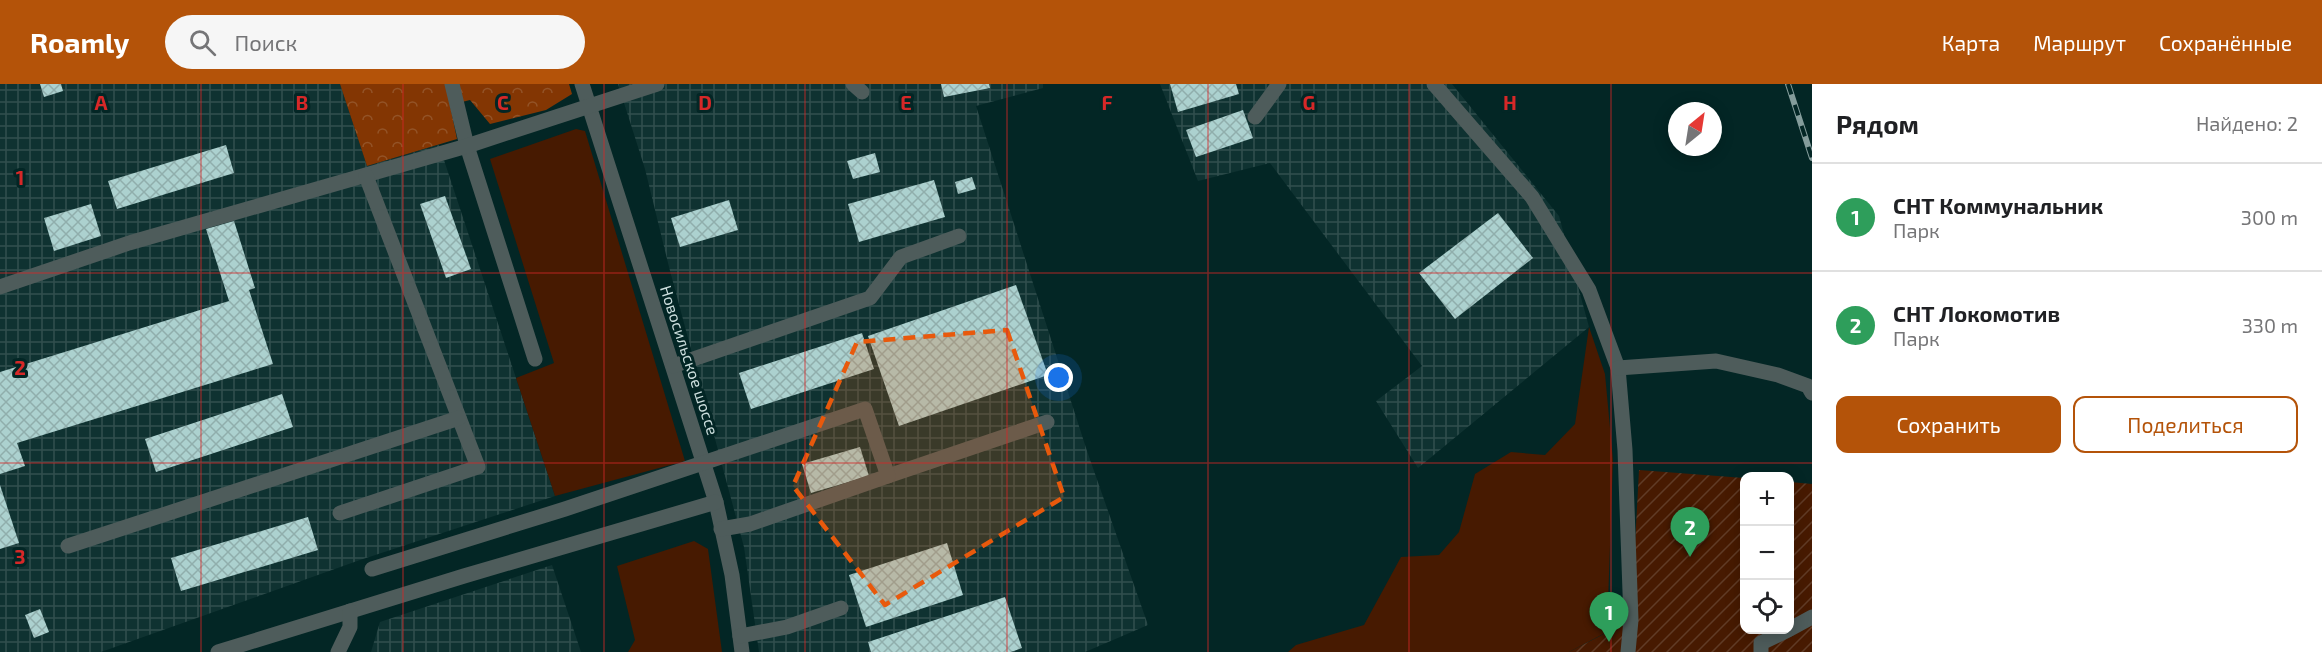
<!DOCTYPE html>
<html lang="ru">
<head>
<meta charset="utf-8">
<style>
  :root { --surface:#fff; --page:#f6f6f6; --text:#202124; --muted:#757577; --line:#e0e0e0; --accent:#b45309 }
  body { margin:0; font-family:"Exo 2",sans-serif; background:var(--page); color:var(--text) }
  .controls { position:absolute; right:18px; bottom:18px; display:grid; overflow:hidden; border-radius:12px; box-shadow:0 3px 15px #0003 }
  .controls button { width:54px; height:54px; display:grid; place-items:center; padding:0; border:0; border-bottom:2px solid var(--line); background:var(--surface); color:var(--text); font:30px sans-serif }
  .compass { position:absolute; left:1668px; top:18px; width:54px; height:54px; border-radius:50%; background:var(--surface); box-shadow:0 3px 15px #0003; rotate:30deg }
  .you { position:absolute; left:1059px; top:294px; width:21px; height:21px; margin:-15px; border:4px solid #fff; border-radius:50%; background:#1a73e8; box-shadow:0 0 0 9px #1a73e833 }
  .badge { display:grid; place-items:center; width:39px; height:39px; border-radius:50%; background:var(--accent); color:#fff; font-size:20px; font-weight:700 }
  .pin { position:absolute; translate:-50% -50px; filter:drop-shadow(0 2px 3px #0008) }
  .pin::after { content:''; position:absolute; top:32px; width:21px; height:18px; background:inherit; clip-path:polygon(0 0,100% 0,50% 100%) }
  .list { margin:0; padding:0; list-style:none }
  h2 { display:flex; justify-content:space-between; align-items:center; height:78px; margin:0; padding:0 24px; font-size:26px }
  h2 small { font-size:20px; font-weight:400; color:var(--muted) }
  .list li { display:grid; grid-template-columns:39px 1fr auto; gap:18px; align-items:center; box-sizing:border-box; height:108px; padding:0 24px; border-top:2px solid var(--line) }
  .list b { display:block; font-size:22px; white-space:nowrap }
  .list p { margin:0; font-size:20px; white-space:nowrap; color:var(--muted) }
  .list em { font-size:20px; font-style:normal; color:var(--muted) }
  .actions { display:flex; gap:12px; padding:18px 24px }
  .actions a { flex:1; padding:14px 0; border:2px solid var(--accent); border-radius:12px; text-align:center; font-size:21px; color:var(--accent) }
  .actions .main { background:var(--accent); color:#fff }
  .icon { flex:none; width:33px; height:33px; fill:none; stroke:currentColor; stroke-width:2; stroke-linecap:round; stroke-linejoin:round }
  .map { position:relative; flex:none; width:1812px; height:568px; overflow:hidden }
  header { display:flex; align-items:center; gap:36px; box-sizing:border-box; height:84px; padding:0 30px; background:var(--accent); color:#fff }
  header strong { font-size:28px }
  nav { display:flex; gap:33px; margin-inline-start:auto; font-size:21px }
  .search { width:420px; height:54px; background:var(--page); display:flex; align-items:center; gap:15px; box-sizing:border-box; padding:0 21px; border-radius:33px; color:var(--muted); font-size:22px }
  main { display:flex }
  aside { flex:1; background:var(--surface) }
  .map>svg:first-child { display:block }
</style>
</head>
<body>
<header>
<strong>Roamly</strong>
<div class="search"><svg class="icon" aria-label="search" viewBox="0 0 24 24"><circle cx="10" cy="10" r="6"/><path d="M15 15l6 6"/></svg>Поиск</div>
<nav><a>Карта</a><a>Маршрут</a><a>Сохранённые</a></nav>
</header>
<main>
<div class="map">
<svg width="1812" height="568" viewBox="0 0 1812 568">
  <defs>
    <pattern id="industrial-grid" width="8" height="8" patternUnits="userSpaceOnUse" patternTransform="scale(1.5)"><rect width="8" height="8" fill="#0f3231"/><path d="M0 4h8M4 0v8" fill="none" stroke="#314f4e"/></pattern>
    <pattern id="forest-crowns" width="20" height="18" patternUnits="userSpaceOnUse" patternTransform="scale(1.5)"><rect width="20" height="18" fill="#833603"/><path d="M2 6a3 3 0 1 1 6 0M12 15a3 3 0 1 1 6 0" fill="none" stroke="#935327"/></pattern>
    <pattern id="garden-furrows" width="10" height="10" patternUnits="userSpaceOnUse" patternTransform="scale(1.5)"><rect width="10" height="10" fill="#471a01"/><path d="M-1 1l2-2M0 10L10 0M9 11l2-2" fill="none" stroke="#603b26"/></pattern>
    <pattern id="building-cross-hatch" width="8" height="8" patternUnits="userSpaceOnUse" patternTransform="scale(1.5)"><rect width="8" height="8" fill="#acd1cf"/><path d="M0 0l8 8M0 8l8-8" fill="none" stroke="#90aeac"/></pattern>
  </defs>
  <rect width="100%" height="100%" fill="#032625"/>
  <g fill="url(#industrial-grid)">
    <path d="M0,0H340L367,82L439,61L555,412L360,476L101,568H0Z"/>
    <path d="M618,0H1043V4L976,22L1087,367L1148,541L1085,568H759L744,463L669,183L645,85Z"/>
    <path d="M1160,0H1452L1559,132L1589,243L1418,384L1376,317L1422,282L1270,79L1198,97Z"/>
    <path d="M552,481L581,568H371L380,538Z"/>
  </g>
  <g fill="#471a01">
    <path d="M576,45L585,47L685,377L555,412L516,294L554,279L490,75Z"/>
    <path d="M1589,243L1605,290L1613,376L1607,548L1569,568H1288L1296,561L1364,541L1401,473L1439,471L1459,448L1475,390L1511,368L1545,371L1575,340Z"/>
    <path d="M694,457L708,465L722,568H628L635,556L617,482Z"/>
  </g>
  <path fill="url(#forest-crowns)" d="M340,0H569L572,10L546,26L490,40L470,16L450,21L457,55L367,82Z"/>
  <path fill="url(#garden-furrows)" d="M1639,386L1744,394V546H1790V398L1812,400V568H1569L1631,536Z"/>
  <g fill="url(#building-cross-hatch)">
    <path d="M40,0H61L63,7L44,13Z"/>
    <path d="M941,0H989L990,4L944,13Z"/>
    <path d="M1170,0H1236L1239,10L1178,28Z"/>
    <path d="M1243,26L1253,54L1196,73L1186,46Z"/>
    <path d="M226,61L234,89L117,125L108,97Z"/>
    <path d="M875,69L880,88L853,95L847,77Z"/>
    <path d="M972,93L976,105L958,110L955,98Z"/>
    <path d="M934,96L945,133L859,158L848,120Z"/>
    <path d="M445,112L471,185L446,194L420,120Z"/>
    <path d="M729,116L738,146L680,163L671,134Z"/>
    <path d="M91,120L101,152L54,167L44,134Z"/>
    <path d="M1498,129L1533,174L1455,235L1419,189Z"/>
    <path d="M234,137L255,204L249,206L273,280L17,359L25,382L0,390V288L229,217L206,145Z"/>
    <path d="M1016,201L1048,291L899,342L868,252Z"/>
    <path d="M862,249L874,285L751,325L739,289Z"/>
    <path d="M282,310L293,343L156,388L145,355Z"/>
    <path d="M860,363L869,392L811,409L802,380Z"/>
    <path d="M0,401L19,459L0,465Z"/>
    <path d="M308,433L318,466L181,507L171,474Z"/>
    <path d="M947,459L963,511L866,543L849,491Z"/>
    <path d="M1005,513L1022,564L1011,568H871L868,558Z"/>
    <path d="M40,525L49,548L34,554L25,531Z"/>
  </g>
  <g fill="none" stroke-linecap="round" stroke-linejoin="round">
    <g stroke="#4e5c5b" stroke-width="15">
      <path d="M452,0L467,62L535,275"/>
      <path d="M582,0L716,418L732,491L742,568"/>
      <path d="M853,0L862,8"/>
      <path d="M1434,0L1532,113L1589,206L1618,284L1625,366L1631,536L1628,568"/>
      <path d="M1255,33L1279,0"/>
      <path d="M0,203L129,159L467,62L657,0"/>
      <path d="M673,282L870,214L901,173L959,152"/>
      <path d="M1618,284L1716,277L1778,291L1808,302L1812,309"/>
      <path d="M888,392L1047,338"/>
      <path d="M340,429L478,383L366,92"/>
      <path d="M68,462L459,334"/>
      <path d="M372,485L565,425L865,325L888,392L750,440L721,445"/>
      <path d="M1790,545L1812,533"/>
      <path d="M740,552L787,543L841,524"/>
      <path d="M218,568L464,492L716,418"/>
      <path d="M338,568L350,543V527"/>
      <path d="M1761,568V559L1788,546"/>
    </g>
    <defs>
      <path id="rail" d="M1788,0L1812,74"/>
    </defs>
    <use href="#rail" stroke="#849c9b" stroke-width="6"/>
    <use href="#rail" stroke="#032625" stroke-width="4" stroke-dasharray="11" stroke-linecap="butt"/>
  </g>
  <path fill="#e8590c" fill-opacity="0.2" stroke="#e8590c" stroke-width="4.5" stroke-dasharray="12 8" stroke-linejoin="round" d="M1007,246L1064,413L885,521L793,402L857,258Z"/>
  <path fill="none" stroke="#d62828" stroke-width="1.5" stroke-opacity="0.55" d="M201,0V568M403,0V568M604,0V568M805,0V568M1007,0V568M1208,0V568M1409,0V568M1611,0V568M0,189H1812M0,379H1812"/>
  <g text-anchor="middle" dominant-baseline="central" stroke-width="6" stroke-linejoin="round" paint-order="stroke">
    <g font-size="16" fill="#ccdedd" stroke="#032625">
      <text transform="translate(690 276) rotate(72)">Новосильское шоссе</text>
    </g>
  </g>
  <g font-size="20" text-anchor="middle" font-weight="bold" fill="#d62828" stroke="#032625" stroke-width="6" stroke-linejoin="round" paint-order="stroke">
    <text x="101" y="26">A</text>
    <text x="302" y="26">B</text>
    <text x="503" y="26">C</text>
    <text x="705" y="26">D</text>
    <text x="906" y="26">E</text>
    <text x="1107" y="26">F</text>
    <text x="1309" y="26">G</text>
    <text x="1510" y="26">H</text>
    <text x="20" y="101">1</text>
    <text x="20" y="291">2</text>
    <text x="20" y="480">3</text>
  </g>
</svg>
<div class="controls">
<button>+</button>
<button>−</button>
<button><svg class="icon" aria-label="locate" viewBox="0 0 24 24"><circle cx="12" cy="12" r="6"/><path d="M12 2v4M12 18v4M2 12h4M18 12h4"/></svg></button>
</div>
<svg class="compass" viewBox="-18 -18 36 36"><path d="M0-13l5 13h-10z" fill="#e53935"/><path d="M0 13l5-13h-10z" fill="#757577"/></svg>
<div class="you"></div>
<div class="pin badge" style="left:1609px;top:558px;background:#2e9e5b">1</div>
<div class="pin badge" style="left:1690px;top:473px;background:#2e9e5b">2</div>
</div>
<aside>
<h2>Рядом<small>Найдено: 2</small></h2>
<ul class="list">
<li><span class="badge" style="background:#2e9e5b">1</span><div><b>СНТ Коммунальник</b><p>Парк</p></div><em>300 m</em></li>
<li><span class="badge" style="background:#2e9e5b">2</span><div><b>СНТ Локомотив</b><p>Парк</p></div><em>330 m</em></li>
</ul>
<div class="actions"><a class="main">Сохранить</a><a>Поделиться</a></div>
</aside>
</main>
</body>
</html>
